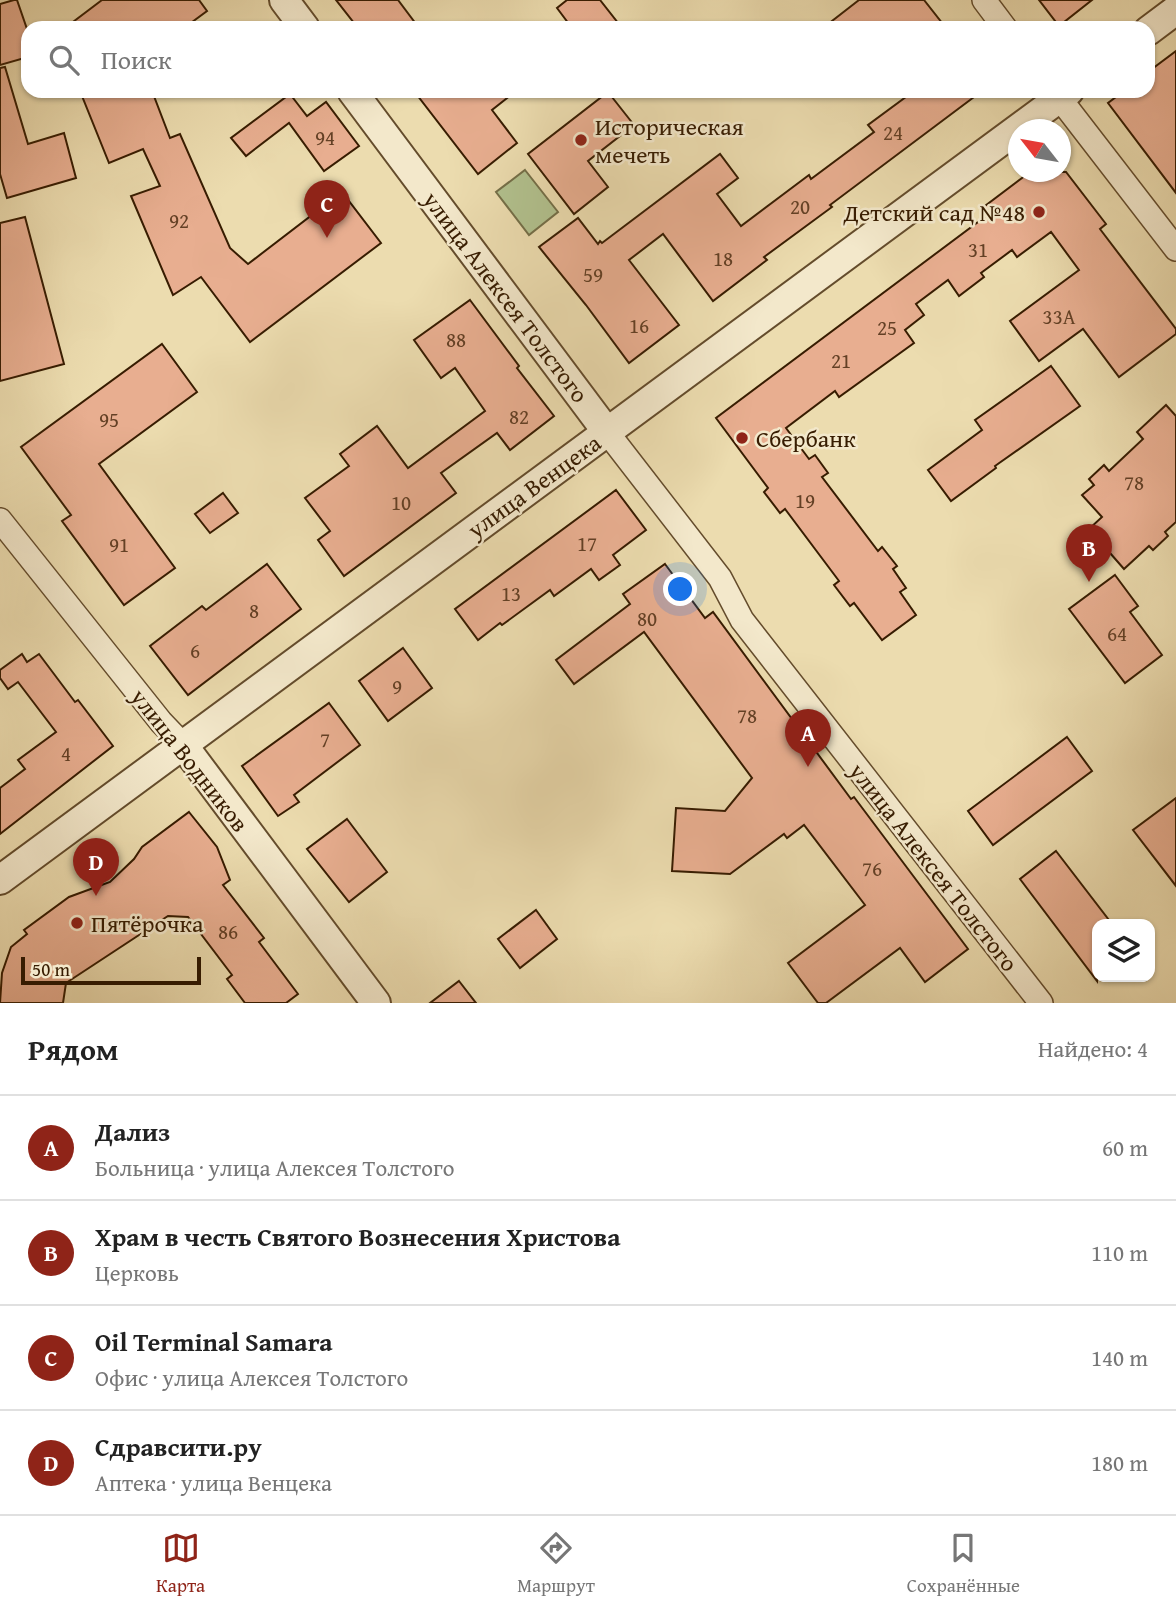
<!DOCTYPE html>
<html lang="ru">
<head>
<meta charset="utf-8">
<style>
  :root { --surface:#fff; --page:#f2f2f2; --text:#222; --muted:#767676; --line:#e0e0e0; --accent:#8f2418 }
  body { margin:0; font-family:"Gentium Book Plus",serif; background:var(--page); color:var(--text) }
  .controls { position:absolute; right:21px; bottom:21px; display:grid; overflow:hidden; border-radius:14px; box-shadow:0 2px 5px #0004 }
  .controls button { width:63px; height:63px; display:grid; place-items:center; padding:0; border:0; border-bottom:2px solid var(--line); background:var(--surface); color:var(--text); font:35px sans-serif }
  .compass { position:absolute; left:1008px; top:119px; width:63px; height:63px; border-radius:50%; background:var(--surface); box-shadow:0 2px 5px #0004; rotate:301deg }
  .scale { position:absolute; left:21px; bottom:18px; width:180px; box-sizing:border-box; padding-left:7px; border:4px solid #371c01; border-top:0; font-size:19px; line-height:24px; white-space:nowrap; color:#371c01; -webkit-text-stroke:5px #f3e8cb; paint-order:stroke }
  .you { position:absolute; left:681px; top:590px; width:24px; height:24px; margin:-18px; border:5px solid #fff; border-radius:50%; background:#1a73e8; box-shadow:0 0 0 10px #1a73e833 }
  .badge { display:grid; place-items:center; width:46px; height:46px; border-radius:50%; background:var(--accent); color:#fff; font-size:23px; font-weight:700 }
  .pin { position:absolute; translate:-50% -58px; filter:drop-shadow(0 2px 4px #0008) }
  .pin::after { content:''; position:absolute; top:37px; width:24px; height:21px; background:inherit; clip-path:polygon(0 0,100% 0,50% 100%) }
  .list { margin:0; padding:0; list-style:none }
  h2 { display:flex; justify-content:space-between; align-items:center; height:91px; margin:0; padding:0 28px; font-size:30px }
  h2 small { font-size:23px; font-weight:400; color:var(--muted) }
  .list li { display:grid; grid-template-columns:46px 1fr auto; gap:21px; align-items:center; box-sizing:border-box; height:105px; padding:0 28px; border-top:2px solid var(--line) }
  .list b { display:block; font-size:26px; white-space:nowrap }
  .list p { margin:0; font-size:23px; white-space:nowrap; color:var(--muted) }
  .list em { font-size:23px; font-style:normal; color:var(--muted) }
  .icon { flex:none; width:38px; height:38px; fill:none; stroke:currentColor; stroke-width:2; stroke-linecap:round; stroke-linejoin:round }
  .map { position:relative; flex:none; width:1176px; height:1003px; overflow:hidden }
  .search { position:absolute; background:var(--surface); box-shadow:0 2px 5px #0004; left:21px; right:21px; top:21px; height:77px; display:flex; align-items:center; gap:18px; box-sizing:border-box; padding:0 24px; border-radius:21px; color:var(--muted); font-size:26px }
  .sheet { height:511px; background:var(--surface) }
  nav { display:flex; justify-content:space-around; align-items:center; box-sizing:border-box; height:98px; border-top:2px solid var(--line); background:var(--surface); font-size:19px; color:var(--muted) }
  nav a { display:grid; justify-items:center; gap:4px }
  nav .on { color:var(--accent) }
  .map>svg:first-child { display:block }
</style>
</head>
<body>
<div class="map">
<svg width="1176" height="1003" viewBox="0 0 1176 1003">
  <rect width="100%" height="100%" fill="#ecdcaf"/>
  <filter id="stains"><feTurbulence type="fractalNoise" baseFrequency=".00286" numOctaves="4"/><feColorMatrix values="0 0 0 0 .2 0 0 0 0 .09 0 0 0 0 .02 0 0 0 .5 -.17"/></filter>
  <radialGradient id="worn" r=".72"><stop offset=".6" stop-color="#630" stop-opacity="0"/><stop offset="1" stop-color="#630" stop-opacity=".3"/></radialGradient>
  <path fill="#b2c28f" stroke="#746f48" stroke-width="2" d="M525,170L558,212L529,235L496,192Z"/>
  <g fill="#e8ae90" stroke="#371c01" stroke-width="2">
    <path d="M14,0H17L28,32V57L0,65V4Z"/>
    <path d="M102,0H199L207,11L184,28H65Z"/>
    <path d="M336,0H398L419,28H358Z"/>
    <path d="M567,0H600L622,28H572L557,8Z"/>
    <path d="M859,0H924L946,28H823Z"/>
    <path d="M1039,0H1092L1059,26Z"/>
    <path d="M1176,51V193L1108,103L1124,91H1148V72Z"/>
    <path d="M5,67L28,144L64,133L76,178L7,198L0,174V68Z"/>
    <path d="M80,91H152L170,138L180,134L230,248L248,264L342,192L381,243L250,342L201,277L173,295L131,196L160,186L143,149L109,163Z"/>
    <path d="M414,91H516L492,110L517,143L478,174Z"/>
    <path d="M914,91H982L830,205L832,207L764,257L767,260L713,301L663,234L629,260L679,325L629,363L586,305L539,247L578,218L598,244L600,241L602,243L720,154L738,178L717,194L741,226L809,175L811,179L874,132L868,125Z"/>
    <path d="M608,92L634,125L588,161L608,187L574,214L528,154Z"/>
    <path d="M290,94L307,116L326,102L359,146L324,171L289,123L246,156L231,138Z"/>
    <path d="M1030,172H1066L1106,224L1100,229L1176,329V334L1119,377L1083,329L1039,361L1010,321L1079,270L1051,232L1017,257L1012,250L981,273L984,277L959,296L948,280L916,304L924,315L905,330L914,343L839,397L835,391L786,428L809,459L815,455L828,473L822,477L878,551L882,547L897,566L893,569L906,588L900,592L916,615L882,640L854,603L850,606L834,585L839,581L785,509L780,513L764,492L768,488L716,418L986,216L981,209Z"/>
    <path d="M25,217L64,364L0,381V223Z"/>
    <path d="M470,300L519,366L517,368L554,416L510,450L497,433L441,473L456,493L344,576L318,540L330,531L305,498L349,466L340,454L377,426L408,468L485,411L455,368L441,378L414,340Z"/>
    <path d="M162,344L197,392L99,464L175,568L124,605L62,521L71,515L21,447Z"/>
    <path d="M1051,366L1080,406L995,466L996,468L951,501L928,470L982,430L975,420Z"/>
    <path d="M1166,405L1176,416V522L1165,532L1168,536L1153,550L1149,546L1124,569L1089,529L1102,517L1082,495L1094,485L1089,479L1104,465L1109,471L1143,439L1137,432Z"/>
    <path d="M616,490L646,530L613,555L620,565L599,580L591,569L554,596L550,590L502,625L500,623L478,640L455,609Z"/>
    <path d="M223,493L238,513L210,533L195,514Z"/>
    <path d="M267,564L301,609L188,695L150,646L202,606L206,610Z"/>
    <path d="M665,564L705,618L713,612L851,799L854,797L968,949L925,982L900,948L826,1003H818L788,963L865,905L804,825L787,838L784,834L730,874L672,871L676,808L725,811L752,778L644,632L574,684L556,660L630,604L623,594Z"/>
    <path d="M1115,575L1138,606L1130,612L1162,655L1125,683L1069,609Z"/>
    <path d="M403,648L432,688L388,721L359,681Z"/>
    <path d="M22,654L27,662L39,654L75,702L78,700L113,746L0,834V788L25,769L18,760L56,732L18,682L8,689L0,678V670Z"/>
    <path d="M329,703L360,745L294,795L299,802L278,816L242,766Z"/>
    <path d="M1067,737L1092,771L993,845L968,811Z"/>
    <path d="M1176,798V886L1133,830Z"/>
    <path d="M189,812L217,847L230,880L223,885L264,938L259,942L298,994L286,1003H245L227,979L232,975L188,917L168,916L66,983L63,1003H0L2,973L11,947L27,934L24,930L69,897L110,882L134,859L142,847Z"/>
    <path d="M347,819L387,872L349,902L307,849Z"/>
    <path d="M1056,851L1112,924H1097V981L1020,879Z"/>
    <path d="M536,910L557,939L520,968L498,939Z"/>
    <path d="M459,981L476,1003H430Z"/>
  </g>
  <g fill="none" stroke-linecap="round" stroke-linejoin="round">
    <defs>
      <g id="minor">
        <path d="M984,0L1005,28"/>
        <path d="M1054,91L1176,249"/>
        <path d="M607,432L720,578L742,620L1041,1003"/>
        <path d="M0,520L161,722L183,745"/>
      </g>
      <g id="tertiary">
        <path d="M284,0L305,28"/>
        <path d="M1148,31L1176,10"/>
        <path d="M352,91L607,432"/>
        <path d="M183,745L376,1003"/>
        <path d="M0,880L1069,91"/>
      </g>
    </defs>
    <use href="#minor" stroke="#644c2c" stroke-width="26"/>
    <use href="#tertiary" stroke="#644c2c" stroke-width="32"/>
    <use href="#minor" stroke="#f3e8cb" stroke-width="23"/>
    <use href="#tertiary" stroke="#f3e8cb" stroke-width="28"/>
  </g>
  <g fill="#8f2418" stroke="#f3e8cb" stroke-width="2.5">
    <circle cx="581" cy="140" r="7"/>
    <circle cx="1039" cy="212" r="7"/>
    <circle cx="742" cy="438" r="7"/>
    <circle cx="77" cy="923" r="7"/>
  </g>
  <g text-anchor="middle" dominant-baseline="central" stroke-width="5" stroke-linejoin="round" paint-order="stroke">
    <g font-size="21" fill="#634025">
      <text x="893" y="132">24</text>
      <text x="325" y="137">94</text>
      <text x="800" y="206">20</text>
      <text x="179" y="220">92</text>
      <text x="978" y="249">31</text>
      <text x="723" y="258">18</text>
      <text x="593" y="274">59</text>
      <text x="1059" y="316">33А</text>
      <text x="639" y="325">16</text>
      <text x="887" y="327">25</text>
      <text x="456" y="339">88</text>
      <text x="841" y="360">21</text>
      <text x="519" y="416">82</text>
      <text x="109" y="419">95</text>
      <text x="1134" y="482">78</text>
      <text x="805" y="500">19</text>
      <text x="401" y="502">10</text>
      <text x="587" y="543">17</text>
      <text x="119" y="544">91</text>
      <text x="511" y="593">13</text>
      <text x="254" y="610">8</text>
      <text x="647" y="618">80</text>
      <text x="1117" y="633">64</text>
      <text x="195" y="650">6</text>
      <text x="397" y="686">9</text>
      <text x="747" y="715">78</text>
      <text x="325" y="739">7</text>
      <text x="66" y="753">4</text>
      <text x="872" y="868">76</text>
      <text x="228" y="931">86</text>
    </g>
    <g font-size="24" fill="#371c01" stroke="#f3e8cb" text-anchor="start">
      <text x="595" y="126">Историческая<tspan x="595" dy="28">мечеть</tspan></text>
      <text x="1025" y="212" text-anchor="end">Детский сад №48</text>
      <text x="756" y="438">Сбербанк</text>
      <text x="91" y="923">Пятёрочка</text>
    </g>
    <g font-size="24" fill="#371c01" stroke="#f3e8cb">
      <text transform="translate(506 297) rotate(53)">улица Алексея Толстого</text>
      <text transform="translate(534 486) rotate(-36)">улица Венцека</text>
      <text transform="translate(190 760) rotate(52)">улица Водников</text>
      <text transform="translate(934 867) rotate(52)">улица Алексея Толстого</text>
    </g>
  </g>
  <rect width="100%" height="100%" filter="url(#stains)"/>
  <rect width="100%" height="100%" fill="url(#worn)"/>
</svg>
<div class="controls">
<button><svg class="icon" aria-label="layers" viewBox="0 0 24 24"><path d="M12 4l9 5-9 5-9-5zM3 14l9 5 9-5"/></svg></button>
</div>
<svg class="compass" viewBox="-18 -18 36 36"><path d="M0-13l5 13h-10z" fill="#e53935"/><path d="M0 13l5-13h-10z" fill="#767676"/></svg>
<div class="scale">50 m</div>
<div class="you"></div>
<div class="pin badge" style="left:808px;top:767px">A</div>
<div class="pin badge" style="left:1089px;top:582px">B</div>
<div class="pin badge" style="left:327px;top:238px">C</div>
<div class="pin badge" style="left:96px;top:896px">D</div>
<div class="search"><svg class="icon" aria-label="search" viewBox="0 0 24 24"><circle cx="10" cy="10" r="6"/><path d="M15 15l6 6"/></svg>Поиск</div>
</div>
<section class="sheet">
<h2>Рядом<small>Найдено: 4</small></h2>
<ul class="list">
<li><span class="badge">A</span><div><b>Дализ</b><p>Больница · улица Алексея Толстого</p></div><em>60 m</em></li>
<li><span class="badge">B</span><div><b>Храм в честь Святого Вознесения Христова</b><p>Церковь</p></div><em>110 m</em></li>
<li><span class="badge">C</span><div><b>Oil Terminal Samara</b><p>Офис · улица Алексея Толстого</p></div><em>140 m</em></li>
<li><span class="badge">D</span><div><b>Сдравсити.ру</b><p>Аптека · улица Венцека</p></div><em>180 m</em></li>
</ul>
</section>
<nav>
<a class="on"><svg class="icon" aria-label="map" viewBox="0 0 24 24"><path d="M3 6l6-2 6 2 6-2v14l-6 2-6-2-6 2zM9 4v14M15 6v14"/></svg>Карта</a>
<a><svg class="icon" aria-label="directions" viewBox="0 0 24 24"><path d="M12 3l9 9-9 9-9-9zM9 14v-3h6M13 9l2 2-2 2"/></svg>Маршрут</a>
<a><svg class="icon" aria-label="saved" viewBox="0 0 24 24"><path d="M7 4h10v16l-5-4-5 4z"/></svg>Сохранённые</a>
</nav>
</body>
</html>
